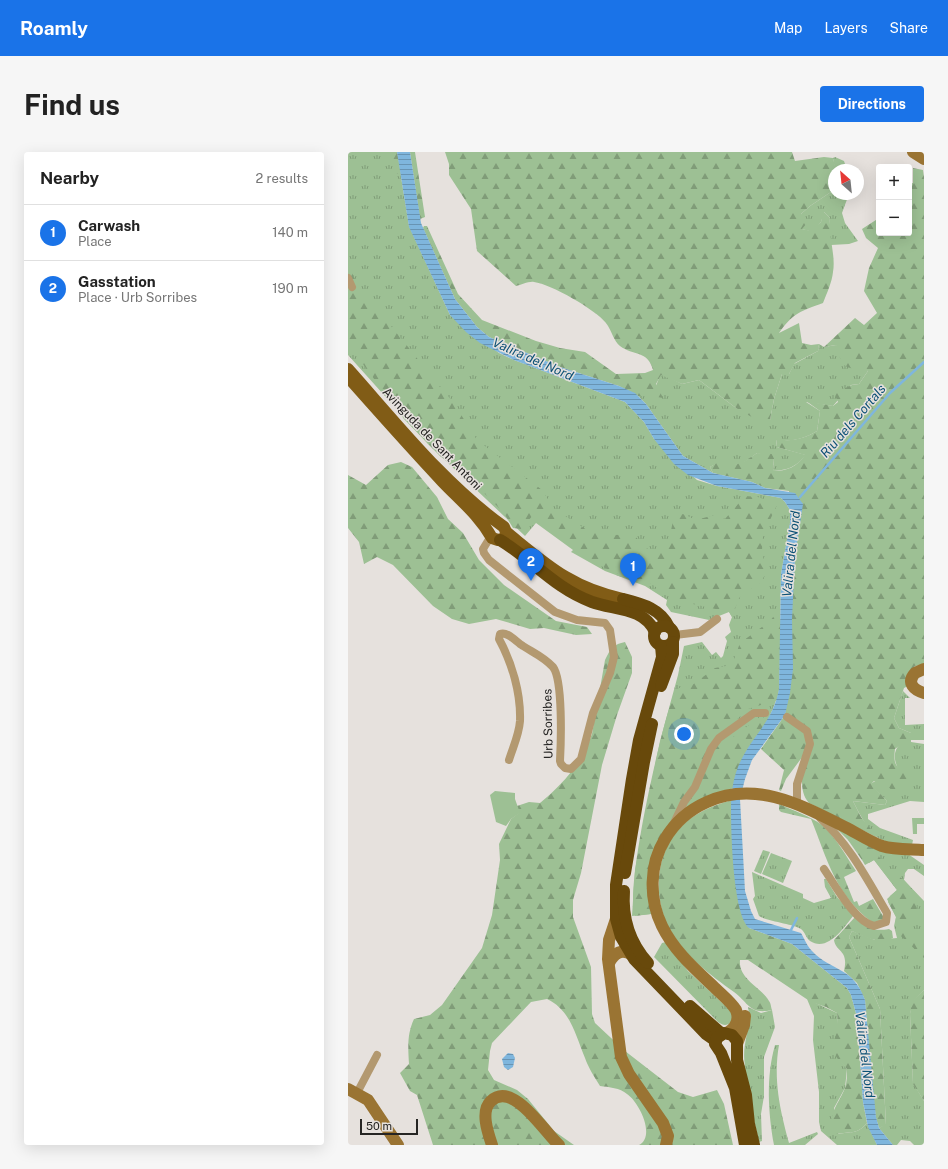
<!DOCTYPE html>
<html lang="en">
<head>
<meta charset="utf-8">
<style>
  :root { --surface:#fff; --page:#f6f6f6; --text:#222; --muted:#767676; --line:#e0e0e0; --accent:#1a73e8 }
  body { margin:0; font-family:"Public Sans",sans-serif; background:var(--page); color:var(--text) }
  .controls { position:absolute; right:12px; top:12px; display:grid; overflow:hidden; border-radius:4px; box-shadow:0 4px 16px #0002 }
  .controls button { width:36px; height:36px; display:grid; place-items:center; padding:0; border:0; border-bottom:1px solid var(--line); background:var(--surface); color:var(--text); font:20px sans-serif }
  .compass { position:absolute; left:480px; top:12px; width:36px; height:36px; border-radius:50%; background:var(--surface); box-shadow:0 4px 16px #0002; rotate:333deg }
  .scale { position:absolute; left:12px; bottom:10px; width:58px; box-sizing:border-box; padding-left:4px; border:2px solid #262523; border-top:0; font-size:11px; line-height:14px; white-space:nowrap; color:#262523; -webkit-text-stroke:3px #e6e1dd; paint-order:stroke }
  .you { position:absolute; left:336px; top:582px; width:14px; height:14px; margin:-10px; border:3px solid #fff; border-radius:50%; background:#1a73e8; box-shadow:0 0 0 6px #1a73e833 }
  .badge { display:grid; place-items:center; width:26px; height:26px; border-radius:50%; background:var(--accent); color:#fff; font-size:13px; font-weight:700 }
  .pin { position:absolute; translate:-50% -33px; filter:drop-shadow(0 1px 2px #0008) }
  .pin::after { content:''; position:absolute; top:21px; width:14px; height:12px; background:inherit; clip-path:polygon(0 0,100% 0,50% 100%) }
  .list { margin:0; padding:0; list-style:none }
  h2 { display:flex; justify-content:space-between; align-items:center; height:52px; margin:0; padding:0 16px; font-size:17px }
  h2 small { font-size:13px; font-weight:400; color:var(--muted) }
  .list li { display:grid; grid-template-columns:26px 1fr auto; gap:12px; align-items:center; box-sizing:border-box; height:56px; padding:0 16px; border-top:1px solid var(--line) }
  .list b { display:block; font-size:15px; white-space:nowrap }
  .list p { margin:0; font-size:13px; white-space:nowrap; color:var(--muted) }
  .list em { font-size:13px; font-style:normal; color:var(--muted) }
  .map { position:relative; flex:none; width:576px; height:993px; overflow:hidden; border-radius:4px }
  header { display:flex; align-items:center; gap:24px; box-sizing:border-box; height:56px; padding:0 20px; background:var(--accent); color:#fff }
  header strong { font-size:19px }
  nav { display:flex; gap:22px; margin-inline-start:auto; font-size:14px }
  .intro { display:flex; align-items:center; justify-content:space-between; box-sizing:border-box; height:96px; padding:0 24px }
  h1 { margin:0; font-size:28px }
  .button { padding:10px 18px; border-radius:4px; background:var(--accent); color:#fff; font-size:14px; font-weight:700 }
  main { display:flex; gap:24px; padding:0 24px }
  aside { flex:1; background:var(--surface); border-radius:4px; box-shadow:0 4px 16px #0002 }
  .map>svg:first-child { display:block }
</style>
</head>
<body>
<header>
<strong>Roamly</strong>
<nav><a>Map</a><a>Layers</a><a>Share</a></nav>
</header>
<div class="intro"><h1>Find us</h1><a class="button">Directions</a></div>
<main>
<aside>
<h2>Nearby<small>2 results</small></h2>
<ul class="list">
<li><span class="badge">1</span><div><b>Carwash</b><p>Place</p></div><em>140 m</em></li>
<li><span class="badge">2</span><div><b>Gasstation</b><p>Place · Urb Sorribes</p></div><em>190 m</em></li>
</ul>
</aside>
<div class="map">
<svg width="576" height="993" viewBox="0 0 576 993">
  <defs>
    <pattern id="grass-tufts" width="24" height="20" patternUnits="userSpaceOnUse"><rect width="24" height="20" fill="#9dc094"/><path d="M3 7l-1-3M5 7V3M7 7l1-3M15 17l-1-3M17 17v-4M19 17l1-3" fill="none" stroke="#809c78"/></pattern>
    <pattern id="forest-firs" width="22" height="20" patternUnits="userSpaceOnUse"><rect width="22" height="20" fill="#9dc094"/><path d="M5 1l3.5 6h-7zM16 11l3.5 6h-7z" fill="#809c78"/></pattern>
    <pattern id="water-rules" width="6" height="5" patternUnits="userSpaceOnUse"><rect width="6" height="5" fill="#7fb6dd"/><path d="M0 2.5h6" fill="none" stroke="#6894b3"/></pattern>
  </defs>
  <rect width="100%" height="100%" fill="#e6e1dd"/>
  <g fill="url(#grass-tufts)">
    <path d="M0,0H49L61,74L102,163L151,201L166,208L277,250L296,270L306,287L349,328L369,334L433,346L437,350L442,358V371L433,422L431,537C425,567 401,600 386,627L385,636L357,645L324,669L301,748L303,762L284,764L287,718L297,663L312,589L330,523L336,494L354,490L364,503L368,500L373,506L375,504L379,489L377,485L383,480L381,473L384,465L381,460L361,468L323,460L318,453L319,448L297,434L257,419L225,401L223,400L225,398L188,371L177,384L80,292L0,203Z"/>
    <path d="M487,5L496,9L499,18H487L485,6Z"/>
    <path d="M486,38V42H501L494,61L497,71L510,89L501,92L483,93L480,79L482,66L476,60L473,70L465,80L454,77L453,62L462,54Z"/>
    <path d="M471,192L476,195L488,193L520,219L511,232L503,233L485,254L458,250L472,259L469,279C456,287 443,290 428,288L429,295L458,303C448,315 440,318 425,319L426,306L409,301C403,305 395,313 387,313C375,314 374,308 362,315L365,321L335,304L298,252L290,244H304L313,221L334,232L351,228L388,256L422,268L426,247L434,222H441L446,212L470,199Z"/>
    <path d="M555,539L562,546H557V573L576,572V588H563V590L576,592V650L562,649L520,662V667L532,676L565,688L564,693C556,692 546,692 538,690C522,684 512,663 505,649L537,653L539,649L522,632L550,617C542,598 550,594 563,581L551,576L546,566Z"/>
    <path d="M486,674L560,702L576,713V724L566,717H560L557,721L556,728L576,749V838L565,849L562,862L565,931L576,949V993H566L562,989L553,988L549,993H545L531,976L538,972L532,857L501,785L504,779L527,788L549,786L546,774L548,765L539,747L549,738L526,708L517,713L506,694Z"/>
    <path d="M415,698L422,700L413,722L406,719Z"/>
    <path d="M423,701L444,709L435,731L414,722Z"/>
    <path d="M404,720L455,742V746L466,751L483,746L477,735L476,727H478L489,745L506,763C497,774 480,801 462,789C458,786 457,780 453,777C446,772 422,770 411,764L405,747L407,744Z"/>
    <path d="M318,790L340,819L384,860V870C378,874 376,874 370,870L306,805L314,791Z"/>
    <path d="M459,847L489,861L490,873L488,903L499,917L497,936L486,956L490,982C503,979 509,983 519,971L529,993H489L473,979L471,970V940L465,888L466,864Z"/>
    <path d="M400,855L413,861L424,858L427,875L416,905V944L413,962L414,989L411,990L394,915L397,913C393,893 404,875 400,855Z"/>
    <path d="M427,893H431C425,927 432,958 441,991L469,980L470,982L457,993H426C420,961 418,924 427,893Z"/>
  </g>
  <g fill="url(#forest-firs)">
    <path d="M42,0H49L53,22H49Z"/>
    <path d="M62,0H67L77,65L72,67Z"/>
    <path d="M97,0H444L447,9L476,5L485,6L488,18H486V38L462,54L453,62L459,71L454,77L464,79L473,70L475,59L482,66C480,84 488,103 485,120C484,130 479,141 475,151C453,159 445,161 431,181L451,171L454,191L463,193L471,192L470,199L447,211L441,222H434L426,247L422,268H409L388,256L351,228L334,232L313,223L308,232L315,246L304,244H290L271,234L212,215L141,185L129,175L107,147L75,76L76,74H79L110,142L134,168L188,189L212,196L237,200L268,222L297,221L305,218C300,198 285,204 272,194C266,190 263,177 258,171C248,158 203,132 186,130C181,129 173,133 168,134L129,99L123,57L101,23V12Z"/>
    <path d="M565,16L575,18L576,25V513L567,514L561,522L560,534L556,536L546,566L551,576L563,581V585L547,597C545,613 548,616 562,623L559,637L548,639L526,629L523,632L539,649L537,653L505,649L513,665L530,686L461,651C450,639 455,619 455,604L438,627L433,639L431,638L436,618L413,597L437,563L447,404L441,339L417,336L404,330L365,321L362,315L370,310L387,313L397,309L409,301L424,302L426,306L425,319C439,319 449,315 457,303L429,295L428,287C443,290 456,287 469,279L472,259L458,249L485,254L490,250L486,241L504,233L511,232L520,219C497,215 495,219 488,193L476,195L507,166L516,173L529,161L516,139L521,116L530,96L518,86L514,77L531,66V81H561V32L565,31Z"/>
    <path d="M0,112L10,134L65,201L83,225L105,250L129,288L194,338L206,357L239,378L267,383L285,382L296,394L304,400L321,388L326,364L335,362L348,368L370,362L377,367L397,344L410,345L429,353L415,383L414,398L418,421L413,430L391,446L384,465L381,460L327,448L299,429L277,425L257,416L241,407L186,362L173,377L165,376L156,361L116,321L92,304L56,267L0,192Z"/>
    <path d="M53,310L64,315L89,345L100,367L115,381L131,408L156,433L208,469L239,475L244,482L228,483L196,476L182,477L148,467L121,472L104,467L85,454L45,413L29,405L16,412L11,390L0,376V323L18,333L40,313Z"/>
    <path d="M429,460L433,469L431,537L429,548L400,557L372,583V595L413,564L420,568L391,614L385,636L357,645L348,642H339L329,658L301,748L303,762L287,764C276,737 314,571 327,539L334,534L344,533L367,516L378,514L385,510L392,491L422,469Z"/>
    <path d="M277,490L284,505V521L269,563L254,613L233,721L225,748V765L243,815L244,862L247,871L277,899L330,940L345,945L369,938L376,952L385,993H291C308,984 291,950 279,942C272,936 261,935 252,934C247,926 240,915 237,906C228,885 223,858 199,847L183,850L144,891L142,899L140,918L146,928L169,938L180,947L206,979L226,993H85L69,943L62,939L52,921L61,912C60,895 59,882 66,867L82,863L94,853L134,796L144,763L152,708L151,692L163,667L171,661L169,654L181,650L192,651C214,633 234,611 244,582L257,508C262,497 266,492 277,490Z"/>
    <path d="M384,648L401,776L444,792L499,836L503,843L509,865L515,950L519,971C509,983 503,979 489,982C475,967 492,950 497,936C499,930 499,923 499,917C496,913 489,908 487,902C484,894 491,874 489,861L478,855L463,850L400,808H392C390,827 413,835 421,849C423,851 423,856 424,858C401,863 401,851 386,840C362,823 336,803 321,776C305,746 307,703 331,677C345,661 364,654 384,648Z"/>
    <path d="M431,652C446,659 462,664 474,673C488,685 498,704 508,719L496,725L506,750L509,749L511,754L525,747L535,764V768L525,771C487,742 480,709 463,667L433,660L431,658Z"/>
    <path d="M505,684L522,692L539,716L556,728L573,747L569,750L568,763L562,772L561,783L576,795V806L552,783L547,773L548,765L540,750L542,744L549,738L526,708L521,711L514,708L500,688Z"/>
    <path d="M507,765C520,775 523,780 541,777L544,779L545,786C532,793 517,785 504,779L501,785L532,857L538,973L531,976L528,966L524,937L517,848L509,831L496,819C501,797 488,801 486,788Z"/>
    <path d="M576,838V949L565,932L562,862L564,849Z"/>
  </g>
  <g fill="#9dc094">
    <path d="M147,639L167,641V647L172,661L163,667L158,674L148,670L142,643Z"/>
    <path d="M564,666H576V672H569V682H565Z"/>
  </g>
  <g fill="url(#water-rules)">
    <path d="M49,0H62L73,71L107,147L129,175L141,185L212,215L271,234L287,241L298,252L335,304L365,321L404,330L417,336L447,341L455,352L447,404L444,467L445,517L442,541L437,563L404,608L397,627L392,647L397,739L403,759L407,767L453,781C456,786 459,794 464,799C484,820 505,814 517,848L528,965L531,976L545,993H529L520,975L515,950L509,865L503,843L499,836L444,792L401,776C385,762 383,680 383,657C383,643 385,627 390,615C402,585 425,571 431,537L433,422L442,371V358L437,350L433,346L369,334L340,323L326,312L306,287L296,270L277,250L166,208L132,191L118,180L102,163L61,75Z"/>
    <path d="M160,901L165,902L167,906L165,915L160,918L156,915L154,907Z"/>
  </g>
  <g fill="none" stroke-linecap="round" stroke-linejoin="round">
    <g stroke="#7fb6dd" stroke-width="2.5">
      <path d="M452,345L542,241L576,210"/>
      <path d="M442,780L449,766"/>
    </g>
    <g stroke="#b39970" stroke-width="8">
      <path d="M0,126L4,135"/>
      <path d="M143,384L135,397L136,401L141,408L207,460L229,468L257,471L262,478L266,505L262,521L245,561L233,607L223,617L217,616L213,612L212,609C213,590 215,528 205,515C196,505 186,501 175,494C168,490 160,479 152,482L151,487C164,511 173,541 172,569C171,583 165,595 161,608"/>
      <path d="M327,483L352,480L369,467"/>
      <path d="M439,565L459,579L462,592L449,632V652"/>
      <path d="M472,666C501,692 519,727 539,761L538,770L526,774C507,770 487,733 476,717"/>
      <path d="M326,671L336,650L347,635L363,597L371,586L406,561H417"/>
      <path d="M9,941L29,903"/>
    </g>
    <g stroke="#9a7433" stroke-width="12">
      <path d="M565,0L576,7"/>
      <path d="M576,517L567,521C558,531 566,538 576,541"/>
      <path d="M268,767L261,788L260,807L273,905L281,922L315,971L320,984L318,993"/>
      <path d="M261,811C266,801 274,796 284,803"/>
      <path d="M379,881C388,876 392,868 388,858C383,850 374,843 367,836C347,817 326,799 314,774C301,747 301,713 317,687C327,670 341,658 359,650C409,627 457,655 501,677C512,683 523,690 534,694C547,698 562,697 576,698"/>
      <path d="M389,892L396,873L397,864"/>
      <path d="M0,937L20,948L50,993"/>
      <path d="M144,993C140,981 132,959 143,949C165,928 197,981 211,993"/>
    </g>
    <g stroke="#815c16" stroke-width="12">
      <path d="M0,217C49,272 96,332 156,375L158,380L157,386L150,388L144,386C131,363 112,348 94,329C62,295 31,260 0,225"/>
      <path d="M158,380C199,413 223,436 275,447"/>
    </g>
    <g stroke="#68490b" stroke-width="12">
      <path d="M152,388C184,407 206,436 244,450C266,458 296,455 307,480"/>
      <path d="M275,447C294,452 312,456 321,475"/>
      <circle cx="316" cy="484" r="10"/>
      <path d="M313,494L314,505L291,588L284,627L268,733V767L273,785L286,807L358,882L368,889"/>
      <path d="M313,534L325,502V490"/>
      <path d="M277,721L296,610L304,572"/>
      <path d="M276,739C274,766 282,791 300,811"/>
      <path d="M342,854L374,882"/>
      <path d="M397,993L387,936L373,901L367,892L369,886L376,881L384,883L389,889V908L398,943L401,972L406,993"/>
    </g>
  </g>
  <g text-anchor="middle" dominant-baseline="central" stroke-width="3" stroke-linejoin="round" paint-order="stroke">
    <g font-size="12" fill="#262523" stroke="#e6e1dd">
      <text transform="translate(84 287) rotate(46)">Avinguda de Sant Antoni</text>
      <text transform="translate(200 572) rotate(-91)">Urb Sorribes</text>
    </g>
    <g font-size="13" font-style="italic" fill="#0c5176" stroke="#e6e1dd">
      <text transform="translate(185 207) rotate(24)">Valira del Nord</text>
      <text transform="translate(505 269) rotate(-49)">Riu dels Cortals</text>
      <text transform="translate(443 402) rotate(-84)">Valira del Nord</text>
      <text transform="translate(517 903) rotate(83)">Valira del Nord</text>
    </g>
  </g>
</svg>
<div class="controls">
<button>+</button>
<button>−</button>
</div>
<svg class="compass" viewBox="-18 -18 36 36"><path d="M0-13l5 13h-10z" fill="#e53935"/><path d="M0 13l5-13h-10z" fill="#767676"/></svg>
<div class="scale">50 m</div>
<div class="you"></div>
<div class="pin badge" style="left:285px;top:434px">1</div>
<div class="pin badge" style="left:183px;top:429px">2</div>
</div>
</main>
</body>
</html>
